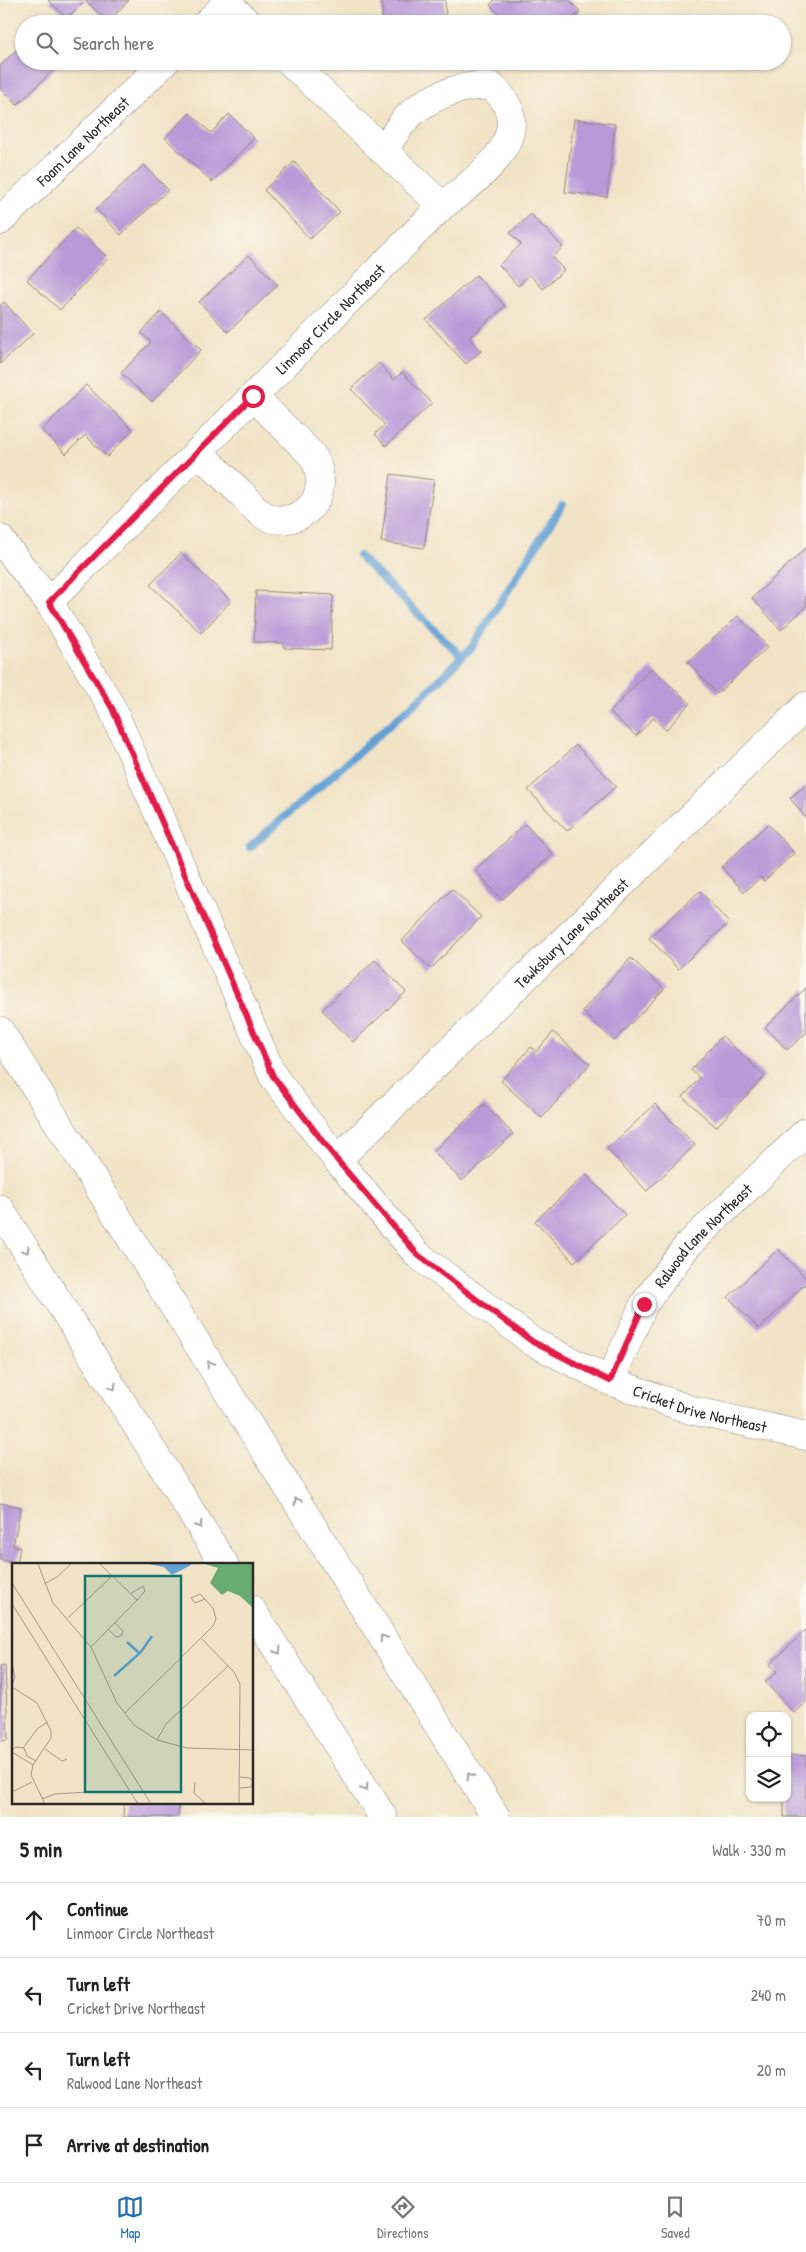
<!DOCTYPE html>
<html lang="en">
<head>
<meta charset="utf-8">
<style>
  :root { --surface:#fff; --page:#f6f6f6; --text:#222; --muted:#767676; --line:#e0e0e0; --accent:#1f6fb2 }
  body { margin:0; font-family:"Patrick Hand",sans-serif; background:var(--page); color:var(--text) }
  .controls { position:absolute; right:15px; bottom:15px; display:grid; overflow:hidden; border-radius:10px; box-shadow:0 1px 4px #0004 }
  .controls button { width:45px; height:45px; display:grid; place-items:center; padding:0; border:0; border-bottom:1px solid var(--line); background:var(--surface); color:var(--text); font:25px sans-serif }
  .stop { position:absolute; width:15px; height:15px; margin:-11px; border:4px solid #e11d48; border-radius:50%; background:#fff }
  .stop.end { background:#e11d48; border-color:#fff; box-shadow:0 1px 5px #0008 }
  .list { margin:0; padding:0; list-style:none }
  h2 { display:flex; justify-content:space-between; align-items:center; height:65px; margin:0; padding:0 20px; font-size:21px }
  h2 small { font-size:16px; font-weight:400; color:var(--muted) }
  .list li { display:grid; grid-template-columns:32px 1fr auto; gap:15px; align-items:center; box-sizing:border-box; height:75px; padding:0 20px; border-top:1px solid var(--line) }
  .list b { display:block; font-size:19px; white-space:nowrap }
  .list p { margin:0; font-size:16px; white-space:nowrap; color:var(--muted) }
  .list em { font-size:16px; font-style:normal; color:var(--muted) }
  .icon { flex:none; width:28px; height:28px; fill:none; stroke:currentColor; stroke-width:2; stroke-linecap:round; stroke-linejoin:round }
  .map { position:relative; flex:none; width:806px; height:1817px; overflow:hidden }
  .search { position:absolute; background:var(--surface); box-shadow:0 1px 4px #0004; left:15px; right:15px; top:15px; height:55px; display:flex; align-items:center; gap:12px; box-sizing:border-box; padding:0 18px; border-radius:28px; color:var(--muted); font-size:19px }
  .sheet { height:365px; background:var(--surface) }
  nav { display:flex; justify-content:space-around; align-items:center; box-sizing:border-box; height:70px; border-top:1px solid var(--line); background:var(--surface); font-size:14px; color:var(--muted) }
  nav a { display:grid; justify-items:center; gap:2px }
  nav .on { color:var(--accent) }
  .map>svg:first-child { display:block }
</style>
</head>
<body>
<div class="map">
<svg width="806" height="1817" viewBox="0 0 806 1817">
  <rect width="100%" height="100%" fill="#fbf7ec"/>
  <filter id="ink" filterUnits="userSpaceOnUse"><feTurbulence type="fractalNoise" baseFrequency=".02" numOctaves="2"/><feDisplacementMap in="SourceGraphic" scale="10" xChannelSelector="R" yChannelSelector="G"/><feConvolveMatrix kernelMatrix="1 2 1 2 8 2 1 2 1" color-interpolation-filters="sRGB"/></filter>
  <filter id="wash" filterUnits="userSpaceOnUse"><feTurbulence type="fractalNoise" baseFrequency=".0096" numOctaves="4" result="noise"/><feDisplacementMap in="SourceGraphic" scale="20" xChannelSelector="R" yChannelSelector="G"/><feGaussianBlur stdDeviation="1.12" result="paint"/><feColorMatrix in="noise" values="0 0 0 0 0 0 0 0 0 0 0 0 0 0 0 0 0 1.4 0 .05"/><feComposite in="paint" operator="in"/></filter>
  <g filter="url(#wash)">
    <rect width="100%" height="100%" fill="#f1e3c6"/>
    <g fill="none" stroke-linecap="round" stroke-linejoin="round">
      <g stroke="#64a1d5" stroke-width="8">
        <path d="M359,556L462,657"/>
        <path d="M250,847L423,696L472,647L562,505"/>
      </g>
    </g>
    <g id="blocks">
      <g fill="#b99ad8">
        <path d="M48,0H85L67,18Z"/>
        <path d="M85,0H129L108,22Z"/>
        <path d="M382,0H445L446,19L411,20V24H382Z"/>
        <path d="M494,0H542L544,2L546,0H569L580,11L568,24H510L490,5Z"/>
        <path d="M24,43V61H63L17,105L0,88V66Z"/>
        <path d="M190,113L211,133L229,114L254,138L212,182L165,138Z"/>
        <path d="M574,119L615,124L607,197L565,192Z"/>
        <path d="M294,162L340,212L310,239L264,190Z"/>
        <path d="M144,165L168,190L121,235L96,209Z"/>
        <path d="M531,214L563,247L552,257L564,270L543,289L530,275L518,286L499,265L521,244L510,233Z"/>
        <path d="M76,228L108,258L60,310L27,280Z"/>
        <path d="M249,255L278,285L228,332L199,302Z"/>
        <path d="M476,275L505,306L469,338L481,351L466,364L426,320Z"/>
        <path d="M4,302L33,334L0,364V306Z"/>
        <path d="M161,312L201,350L152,402L121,373L151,342L141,333Z"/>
        <path d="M379,363L394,380L402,372L432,403L386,446L375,434L385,425L351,389Z"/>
        <path d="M86,385L133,430L107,457L85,435L66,454L42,430Z"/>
        <path d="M391,474L434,480L424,548L381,542Z"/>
        <path d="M806,548V607L781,630L752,598Z"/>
        <path d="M181,553L231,601L201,633L150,585Z"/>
        <path d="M256,591L333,595L331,650L284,648V643L254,642Z"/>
        <path d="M738,616L768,647L717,694L688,662Z"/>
        <path d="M651,668L690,703L666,730L653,718L636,736L610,712Z"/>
        <path d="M576,745L616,786L567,831L528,790Z"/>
        <path d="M806,785V818L790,798Z"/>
        <path d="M525,824L553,854L502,900L475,870Z"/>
        <path d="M768,824L794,853L764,881L761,877L744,892L721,867Z"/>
        <path d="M452,889L481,917L431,969L402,941Z"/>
        <path d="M700,891L729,923L678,969L649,938Z"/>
        <path d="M631,958L664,989L614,1041L582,1011Z"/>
        <path d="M375,960L406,992L353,1042L322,1010Z"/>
        <path d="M806,988V1033L787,1050L765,1027Z"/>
        <path d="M553,1032L590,1064L542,1118L501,1081L531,1047L536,1052Z"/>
        <path d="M722,1036L765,1076L716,1127L683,1097L700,1078L691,1070Z"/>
        <path d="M484,1104L513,1134L462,1181L433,1151Z"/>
        <path d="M655,1104L695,1145L647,1191L607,1149Z"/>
        <path d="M586,1174L625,1215L574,1262L535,1221Z"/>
        <path d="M778,1249L806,1278V1283L759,1329L728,1297Z"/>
        <path d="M0,1503L21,1507L13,1546L20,1547L17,1563L0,1560Z"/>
        <path d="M806,1630V1702L794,1713L765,1682L777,1672L770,1664Z"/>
        <path d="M5,1665L8,1740L0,1741V1666Z"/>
        <path d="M787,1755L806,1756V1817H784V1798H787Z"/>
        <path d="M124,1803H179L178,1817H123Z"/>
      </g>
    </g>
  </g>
  <g filter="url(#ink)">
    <use href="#blocks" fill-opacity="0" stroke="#8e8778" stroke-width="1"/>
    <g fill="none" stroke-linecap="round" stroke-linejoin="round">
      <defs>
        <g id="street">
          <path d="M224,0L249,24"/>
          <path d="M206,24L227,3"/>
          <path d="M383,151C390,141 396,131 403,122C423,98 460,84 491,86C495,90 501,95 504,100C532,142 470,185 442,206"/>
          <path id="s1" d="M0,221L166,61"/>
          <path d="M198,452C213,466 228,481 243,495C249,501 255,510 262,514C280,526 306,518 316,499C323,485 320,467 312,455L253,396"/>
          <path id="s2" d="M0,539L49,602L112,708L273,1076L337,1160L418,1255L533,1342L610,1381L691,1410L806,1436"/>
          <path id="s3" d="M49,602L442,206L289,61"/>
          <path id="s4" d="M337,1160L806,706"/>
          <path id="s5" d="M610,1381L644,1304L687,1246L806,1132"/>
        </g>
        <g id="highway">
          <path d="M0,1031L496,1817"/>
          <path d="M0,1209L224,1564"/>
          <path d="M252,1610L383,1817"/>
        </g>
      </defs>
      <use href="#street" stroke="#8e8778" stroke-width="29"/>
      <use href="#highway" stroke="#8e8778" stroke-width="29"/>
      <use href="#street" stroke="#fff" stroke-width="28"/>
      <use href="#highway" stroke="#fff" stroke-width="28"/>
    </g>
    <defs><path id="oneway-chevron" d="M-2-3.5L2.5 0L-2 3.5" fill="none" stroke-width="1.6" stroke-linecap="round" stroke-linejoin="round" transform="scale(1.25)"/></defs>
    <g stroke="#a0a0a0">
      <use href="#oneway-chevron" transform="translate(26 1250) rotate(58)"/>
      <use href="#oneway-chevron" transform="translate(210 1364) rotate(-122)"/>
      <use href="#oneway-chevron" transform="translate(113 1387) rotate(58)"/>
      <use href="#oneway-chevron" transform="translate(297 1501) rotate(-122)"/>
      <use href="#oneway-chevron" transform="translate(199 1525) rotate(58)"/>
      <use href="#oneway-chevron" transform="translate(383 1638) rotate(-122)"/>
      <use href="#oneway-chevron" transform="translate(278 1651) rotate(58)"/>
      <use href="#oneway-chevron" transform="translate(470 1776) rotate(-122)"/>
      <use href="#oneway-chevron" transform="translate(365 1788) rotate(58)"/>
    </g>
  </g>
  <g fill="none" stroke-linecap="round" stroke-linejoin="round" filter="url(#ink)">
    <path stroke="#e11d48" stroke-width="6" d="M253,396L49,602L112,708L273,1076L337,1160L418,1255L533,1342L610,1381L644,1304"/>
  </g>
  <g text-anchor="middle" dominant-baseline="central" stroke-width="4" stroke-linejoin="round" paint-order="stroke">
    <g font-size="16" fill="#2b2b2b" stroke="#fbf7ec">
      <text stroke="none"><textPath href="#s1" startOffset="115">Foam Lane Northeast</textPath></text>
      <text stroke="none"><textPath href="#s3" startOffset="399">Linmoor Circle Northeast</textPath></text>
      <text stroke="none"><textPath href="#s4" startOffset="326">Tewksbury Lane Northeast</textPath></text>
      <text stroke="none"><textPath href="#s5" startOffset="175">Ralwood Lane Northeast</textPath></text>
      <text stroke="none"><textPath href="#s2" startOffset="1160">Cricket Drive Northeast</textPath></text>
    </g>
  </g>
  <g transform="translate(12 1563)">
    <rect width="241" height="241" fill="#f1e3c6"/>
    <path d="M193,1H241V45L228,33L216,28L210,32L198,20L206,5Z" fill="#69ac71"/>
    <path d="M136,1H179V2L160,12L152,4Z" fill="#64a1d5"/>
    <path fill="none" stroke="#64a1d5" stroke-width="2.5" d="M115,79L127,90M102,113L129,89L140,73"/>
    <path fill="none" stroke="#a29988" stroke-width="1" d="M26,1L41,40L79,84L105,140L122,162L145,177L175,185L242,187M0,20L139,241M32,21L45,14L59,1M118,31L131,23L133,28L125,37M0,41L126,241M56,55L100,13M96,66L104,74L109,73L111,68L103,60M190,76L222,109L228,121L227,241M79,84L125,37L88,1M0,101L3,114L0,122M0,124L25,140L39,168V175L21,202L19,212L33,241M113,150L201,63L204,56L201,45L188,31L179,35L183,40L193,36M145,177L154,161L216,103M11,185L26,165L36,159M33,186L50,198L55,196M0,187L4,184L12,185L15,193L24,198M0,189L21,202M228,214L238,215L241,219L239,224L228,225M183,219L182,230L194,241M0,229L20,219M30,236L43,231L76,229"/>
    <path fill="#0f766e" fill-opacity="0.15" stroke="#0f766e" stroke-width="2.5" d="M73,13H169V229H73Z"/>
    <rect width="241" height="241" fill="none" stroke="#2b2b2b" stroke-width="2.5"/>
  </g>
</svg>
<div class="controls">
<button><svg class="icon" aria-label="locate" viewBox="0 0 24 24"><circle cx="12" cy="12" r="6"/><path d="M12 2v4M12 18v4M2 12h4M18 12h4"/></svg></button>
<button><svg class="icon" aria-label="layers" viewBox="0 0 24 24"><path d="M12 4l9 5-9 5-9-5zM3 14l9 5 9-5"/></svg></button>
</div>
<div class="stop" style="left:253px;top:396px"></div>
<div class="stop end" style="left:644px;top:1304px"></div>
<div class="search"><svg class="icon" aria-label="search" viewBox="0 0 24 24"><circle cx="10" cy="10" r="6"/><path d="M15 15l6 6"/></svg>Search here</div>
</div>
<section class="sheet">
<h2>5 min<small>Walk · 330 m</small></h2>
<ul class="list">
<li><svg class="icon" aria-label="ahead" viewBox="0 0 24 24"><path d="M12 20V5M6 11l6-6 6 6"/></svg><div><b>Continue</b><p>Linmoor Circle Northeast</p></div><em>70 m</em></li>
<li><svg class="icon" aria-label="left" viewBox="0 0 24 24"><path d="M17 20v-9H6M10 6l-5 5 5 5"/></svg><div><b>Turn left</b><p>Cricket Drive Northeast</p></div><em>240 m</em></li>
<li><svg class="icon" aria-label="left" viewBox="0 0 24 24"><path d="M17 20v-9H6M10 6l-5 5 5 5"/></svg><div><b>Turn left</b><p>Ralwood Lane Northeast</p></div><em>20 m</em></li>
<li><svg class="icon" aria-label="arrive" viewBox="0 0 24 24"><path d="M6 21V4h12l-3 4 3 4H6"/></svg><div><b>Arrive at destination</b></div></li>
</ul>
</section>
<nav>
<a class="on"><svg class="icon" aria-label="map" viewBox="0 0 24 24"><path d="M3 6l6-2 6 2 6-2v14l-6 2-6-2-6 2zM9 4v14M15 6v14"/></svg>Map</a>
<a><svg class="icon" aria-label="directions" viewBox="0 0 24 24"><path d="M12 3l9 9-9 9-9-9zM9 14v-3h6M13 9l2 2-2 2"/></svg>Directions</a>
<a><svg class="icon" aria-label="saved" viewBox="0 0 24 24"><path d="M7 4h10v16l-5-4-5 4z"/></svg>Saved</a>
</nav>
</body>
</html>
